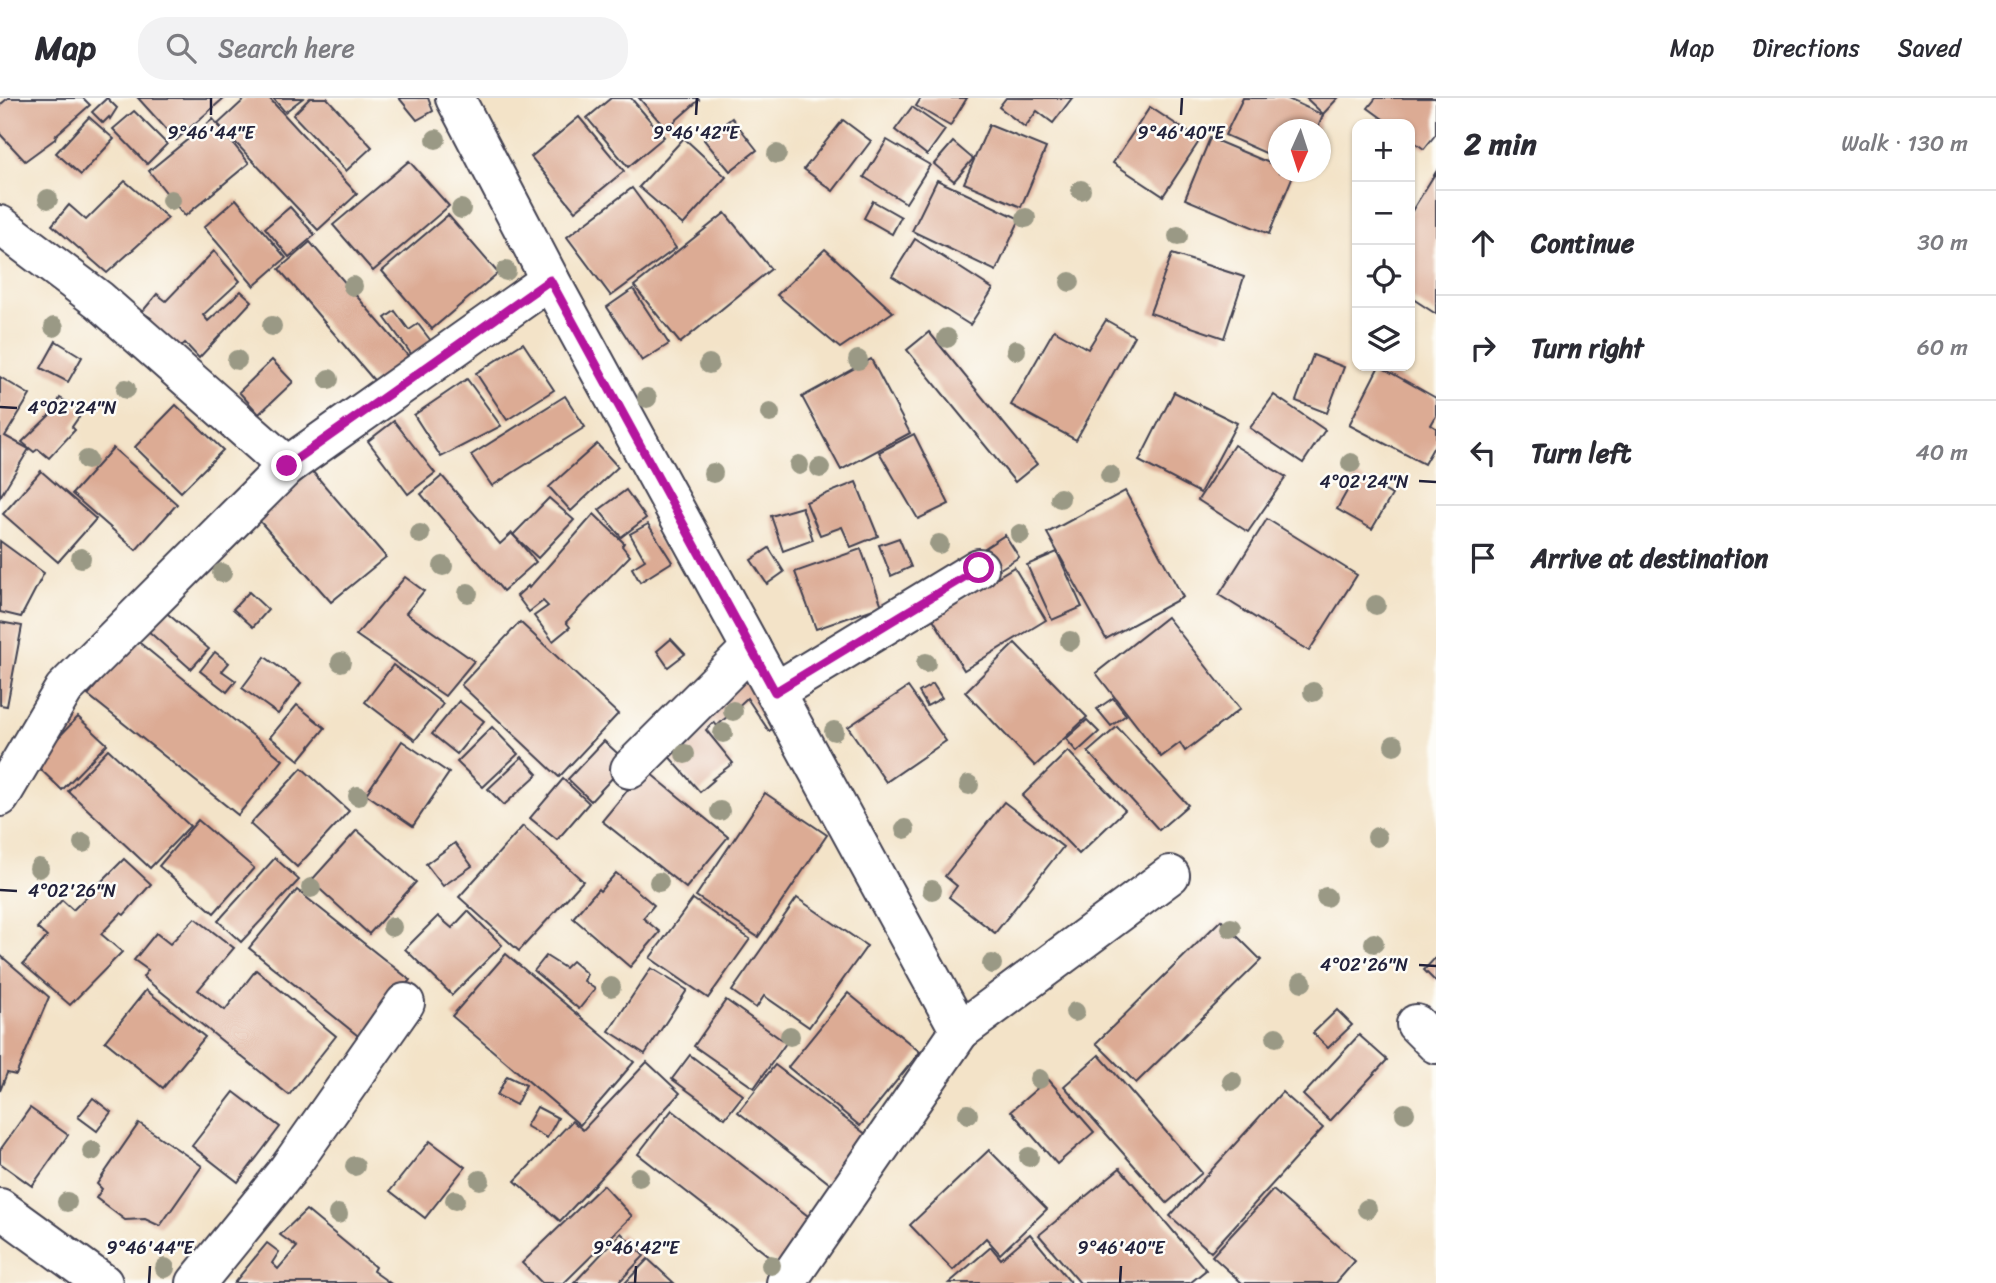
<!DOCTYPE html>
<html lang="en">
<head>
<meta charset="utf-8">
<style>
  :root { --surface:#fff; --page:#f2f2f3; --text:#2b2b33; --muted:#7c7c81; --line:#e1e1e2 }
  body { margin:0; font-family:Sriracha,sans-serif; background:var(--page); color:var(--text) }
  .controls { position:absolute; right:21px; top:21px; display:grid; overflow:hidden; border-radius:14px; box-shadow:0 2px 5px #0004 }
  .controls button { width:63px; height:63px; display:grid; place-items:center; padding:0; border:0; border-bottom:2px solid var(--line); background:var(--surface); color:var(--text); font:35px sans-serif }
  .compass { position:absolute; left:1268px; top:21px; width:63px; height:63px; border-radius:50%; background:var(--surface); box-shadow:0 2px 5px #0004; rotate:183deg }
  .stop { position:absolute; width:21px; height:21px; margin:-16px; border:5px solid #b5179e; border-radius:50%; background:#fff }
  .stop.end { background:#b5179e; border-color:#fff; box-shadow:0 2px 7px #0008 }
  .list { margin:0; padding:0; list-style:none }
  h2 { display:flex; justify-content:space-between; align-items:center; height:91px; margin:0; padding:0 28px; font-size:30px }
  h2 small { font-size:23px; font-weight:400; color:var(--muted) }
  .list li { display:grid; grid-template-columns:46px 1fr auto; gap:21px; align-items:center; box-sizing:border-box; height:105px; padding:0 28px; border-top:2px solid var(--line) }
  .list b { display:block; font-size:26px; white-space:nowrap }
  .list em { font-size:23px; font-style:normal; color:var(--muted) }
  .icon { flex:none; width:38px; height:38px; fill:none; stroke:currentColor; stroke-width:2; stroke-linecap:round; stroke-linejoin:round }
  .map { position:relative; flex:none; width:1436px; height:1185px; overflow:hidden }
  header { display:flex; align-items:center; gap:42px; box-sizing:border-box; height:98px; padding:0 35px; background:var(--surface); border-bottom:2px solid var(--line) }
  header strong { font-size:33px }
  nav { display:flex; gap:38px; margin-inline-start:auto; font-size:24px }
  .search { width:490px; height:63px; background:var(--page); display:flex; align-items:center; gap:18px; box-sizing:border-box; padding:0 24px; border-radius:28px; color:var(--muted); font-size:26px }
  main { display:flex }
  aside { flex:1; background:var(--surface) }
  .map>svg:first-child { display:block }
</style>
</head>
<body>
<header>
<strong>Map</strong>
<div class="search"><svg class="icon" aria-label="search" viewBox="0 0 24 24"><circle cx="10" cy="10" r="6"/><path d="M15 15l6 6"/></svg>Search here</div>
<nav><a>Map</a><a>Directions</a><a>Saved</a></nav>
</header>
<main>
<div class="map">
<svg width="1436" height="1185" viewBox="0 0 1436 1185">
  <rect width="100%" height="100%" fill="#fdfcf7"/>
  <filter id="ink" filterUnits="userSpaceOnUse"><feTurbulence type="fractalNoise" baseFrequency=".0143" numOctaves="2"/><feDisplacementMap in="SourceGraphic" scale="14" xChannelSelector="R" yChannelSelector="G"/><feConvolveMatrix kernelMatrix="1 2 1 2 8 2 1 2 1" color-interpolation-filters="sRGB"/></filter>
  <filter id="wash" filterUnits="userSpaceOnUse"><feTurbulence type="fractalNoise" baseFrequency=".00686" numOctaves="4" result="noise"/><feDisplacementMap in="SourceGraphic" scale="28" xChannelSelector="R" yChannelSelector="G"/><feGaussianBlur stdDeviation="1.57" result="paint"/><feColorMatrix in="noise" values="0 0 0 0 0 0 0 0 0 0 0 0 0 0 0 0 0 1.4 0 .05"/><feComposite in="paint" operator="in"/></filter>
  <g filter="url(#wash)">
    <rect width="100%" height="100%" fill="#f3e3c8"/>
    <g id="blocks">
      <g fill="#dcab94">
        <path d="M8,0H83L90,7L56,37L55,41L25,63L0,36V7Z"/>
        <path d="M107,0L117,10L110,21L109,19L103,25L92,14Z"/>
        <path d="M138,0H224L176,42Z"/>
        <path d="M246,0H269L357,96L318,132L218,26Z"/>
        <path d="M273,0H303L285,14Z"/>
        <path d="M310,0H327L372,49L346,73L293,17Z"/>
        <path d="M399,0H428L433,13L417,22Z"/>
        <path d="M611,0H631L664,39L628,69L587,20Z"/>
        <path d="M639,0H697L699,2L666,31Z"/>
        <path d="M921,0H967L950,28L916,8Z"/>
        <path d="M1006,0H1072L1053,25L1037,13L1025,29L999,9Z"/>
        <path d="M1243,0H1286L1323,17L1317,32H1279V61L1225,37Z"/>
        <path d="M1306,0H1338L1323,16Z"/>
        <path d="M1376,0H1436V36L1424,51L1410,41V26H1390L1368,10Z"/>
        <path d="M912,9L945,32L927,57L895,32Z"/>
        <path d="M1150,9L1200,42L1163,98L1113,65Z"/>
        <path d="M134,13L167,46L147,66L113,31Z"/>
        <path d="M89,19L114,41L81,77L56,55Z"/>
        <path d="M579,19L624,73L575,113L531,59Z"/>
        <path d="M732,20L757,52L730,73L704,42Z"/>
        <path d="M213,21L249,65L185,118L149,73Z"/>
        <path d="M843,22L871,43L833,93L804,71Z"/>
        <path d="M989,27L1046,50L1021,109L964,85Z"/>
        <path d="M684,40L726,79L683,127L639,89Z"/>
        <path d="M1210,40L1279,69V74L1294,75L1269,136L1185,101Z"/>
        <path d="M887,42L930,67L906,105L864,79Z"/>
        <path d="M953,44L973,61L954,83L934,66Z"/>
        <path d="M409,63L449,108L373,173L333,127Z"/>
        <path d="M1436,74V216L1410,199V116Z"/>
        <path d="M937,82L1020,121L996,173L912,133Z"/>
        <path d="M125,83L168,120L107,175L52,127L69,107L86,122Z"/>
        <path d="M632,90L676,150L611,198L567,139Z"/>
        <path d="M236,101L286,160L254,188L204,129Z"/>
        <path d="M873,103L901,119L892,136L864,120Z"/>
        <path d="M290,109L315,137L289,159L265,130Z"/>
        <path d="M725,115L771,171L680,245L634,188Z"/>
        <path d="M448,117L498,175L432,231L382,173Z"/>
        <path d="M915,141L993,191L970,227L892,178Z"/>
        <path d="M310,144L410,260L378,287L279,171Z"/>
        <path d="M825,151L893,214L840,250L777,197Z"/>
        <path d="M214,153L240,183L203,217L208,223L241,193L252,203L199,260L185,245L177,252L146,225L151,220L142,214L157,196L166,203Z"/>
        <path d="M1172,156L1244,179L1224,240L1150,215Z"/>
        <path d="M633,191L669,246L642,263L607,209Z"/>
        <path d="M395,213L409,232L418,226L431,243L412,257L385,220Z"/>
        <path d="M1106,222L1134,238L1076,342L1011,307L1054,232L1088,251Z"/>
        <path d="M929,234L1037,366L1015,384L907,252Z"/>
        <path d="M56,243L82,259L68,284L41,270Z"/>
        <path d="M523,245L554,292L507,322L476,275Z"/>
        <path d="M1313,257L1344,269L1327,315L1296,303Z"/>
        <path d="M871,261L910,335L841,372L802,299Z"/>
        <path d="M272,262L293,284L259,316L239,294Z"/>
        <path d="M1379,268L1436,300V318L1431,327L1436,330V345L1424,366L1349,327Z"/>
        <path d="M0,279L30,297L5,338L29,351L0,399Z"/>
        <path d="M467,281L501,328L441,359L414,317Z"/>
        <path d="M1174,294L1237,325L1200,395L1139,363Z"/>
        <path d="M1274,297L1325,332L1303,365L1250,330Z"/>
        <path d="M565,298L585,329L492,388L471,357Z"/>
        <path d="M60,300L83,313L72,329L75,332L49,360L38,351L34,354L22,344L53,314Z"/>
        <path d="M176,307L223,352L181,394L135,349Z"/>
        <path d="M394,323L435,375L408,396L368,343Z"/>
        <path d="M914,336L949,406L918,421L879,354Z"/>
        <path d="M597,346L618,369L571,413L549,389Z"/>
        <path d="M1234,347L1286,379L1248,434L1198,402Z"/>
        <path d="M113,350L177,406L136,452L72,396Z"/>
        <path d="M41,373L96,421L58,464L3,416Z"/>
        <path d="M312,373L386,459L331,504L257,420Z"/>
        <path d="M1356,377L1392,397L1372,431L1337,411Z"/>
        <path d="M442,378L500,446L512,435L536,464L503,493L421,396Z"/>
        <path d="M856,384L878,438L851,449L842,429L820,437L806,404Z"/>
        <path d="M626,392L646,420L621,439L599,412Z"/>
        <path d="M1125,393L1183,499L1106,541L1047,435Z"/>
        <path d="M549,400L574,422L538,460L513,437Z"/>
        <path d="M802,409L813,442L783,453L771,418Z"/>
        <path d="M594,416L624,445L622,448L630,458L566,524L570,529L553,543L534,518L548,508L543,503L529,514L517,498L528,488L529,490Z"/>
        <path d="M1267,421L1357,477L1309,553L1219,497Z"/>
        <path d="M648,426L672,464L640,484L632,470L645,462L630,436Z"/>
        <path d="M1005,437L1019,459L1000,471L985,450Z"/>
        <path d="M899,440L911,469L891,478L879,447Z"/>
        <path d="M0,443L44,475L21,519L0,514Z"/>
        <path d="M769,450L784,474L767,486L751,462Z"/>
        <path d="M861,451L882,508L816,531L795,474Z"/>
        <path d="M1057,454L1082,509L1052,522L1027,467Z"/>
        <path d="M1014,469L1046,522L964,572L932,519Z"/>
        <path d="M405,479L424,493L406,515L474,563L445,598L356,537Z"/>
        <path d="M249,494L268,512L253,529L233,511Z"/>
        <path d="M155,505L209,551L191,571L138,524Z"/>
        <path d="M1167,519L1240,611L1185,653L1180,645L1161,659L1096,575Z"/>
        <path d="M0,524L22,528L7,608L0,607Z"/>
        <path d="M520,524L618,616L559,679L461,587Z"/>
        <path d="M135,541L283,662L238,717L88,597Z"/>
        <path d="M671,541L685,556L668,569L657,553Z"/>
        <path d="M747,542L803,610L769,633L747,600L717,628L714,624L706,632L733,665L712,681L714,682L700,694L646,632Z"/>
        <path d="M1015,545L1087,619L1035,668L965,594Z"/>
        <path d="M215,554L229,565L222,573L236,583L227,594L200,573Z"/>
        <path d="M265,559L301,585L278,616L242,590Z"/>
        <path d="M393,567L443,606L415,642L365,604Z"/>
        <path d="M933,586L942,600L927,608L919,594Z"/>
        <path d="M908,589L946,643L886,684L848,629Z"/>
        <path d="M1113,600L1126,617L1111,628L1097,611Z"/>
        <path d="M459,603L484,623L457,656L432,636Z"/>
        <path d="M297,607L325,630L299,662L270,639Z"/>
        <path d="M78,619L107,646L62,692L34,665Z"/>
        <path d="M1087,622L1099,634L1077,654L1066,641Z"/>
        <path d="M492,629L518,656L483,689L457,664Z"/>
        <path d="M1117,629L1188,707L1159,732L1088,654Z"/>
        <path d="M402,643L449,675L413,728L366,696Z"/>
        <path d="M604,643L627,664L591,703L568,681Z"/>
        <path d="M108,651L190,728L150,770L68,693Z"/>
        <path d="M1068,653L1125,712L1079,756L1022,698Z"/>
        <path d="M522,659L538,676L504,707L488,691Z"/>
        <path d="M302,670L349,713L297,769L250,726Z"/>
        <path d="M645,671L728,739L686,790L602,723Z"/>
        <path d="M563,681L589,705L557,742L530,720Z"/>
        <path d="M765,695L827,737L758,839L696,798Z"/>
        <path d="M1004,704L1063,749L995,835L949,799L957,788L945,778Z"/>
        <path d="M198,722L254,770L214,815L159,768Z"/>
        <path d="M523,728L583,783L519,853L459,799Z"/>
        <path d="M357,732L416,784L369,836L311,783Z"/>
        <path d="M455,745L472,768L443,788L426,766Z"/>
        <path d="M275,760L299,782L241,844L218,823Z"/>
        <path d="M124,761L151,786L124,817L121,815L101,836L122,854L70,907L23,866L47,839L37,830L62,802L73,812Z"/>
        <path d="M616,775L654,807L643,820L660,834L630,869L573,820L598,791L600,793Z"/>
        <path d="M297,792L410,882L362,941L249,850Z"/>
        <path d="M797,800L867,848L809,929L764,898L756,910L732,893Z"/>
        <path d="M693,801L750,841L708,900L650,860Z"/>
        <path d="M468,813L502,847L452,897L405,851L438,818L452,830Z"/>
        <path d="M195,820L234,850L198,892L225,912L256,872L336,938L289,997L143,879L148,872L134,862L156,835L170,846Z"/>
        <path d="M1221,822L1261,862L1136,985L1096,945Z"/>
        <path d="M506,856L634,964L580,1027L452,918Z"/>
        <path d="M0,857L49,899L16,977L7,975L0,993Z"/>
        <path d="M546,858L565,870L572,863L587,876L584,883L595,891L579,911L534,873Z"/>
        <path d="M1436,859V884L1424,872Z"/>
        <path d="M651,870L687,892L645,956L609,933Z"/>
        <path d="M146,892L205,939L163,990L105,943Z"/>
        <path d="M848,895L920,954L860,1028L788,969Z"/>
        <path d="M726,902L786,945L754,990L694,948Z"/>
        <path d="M1337,912L1352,927L1328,950L1313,935Z"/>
        <path d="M1359,937L1387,962L1330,1023L1303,997Z"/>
        <path d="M690,957L743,997L725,1020L672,981Z"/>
        <path d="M1099,957L1202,1075L1167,1105L1064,988Z"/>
        <path d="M647,964L680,995L560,1123L515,1083L572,1023L583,1032Z"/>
        <path d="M775,967L876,1044L838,1092L738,1014Z"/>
        <path d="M507,978L526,987L516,1007L497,997Z"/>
        <path d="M1048,981L1094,1034L1057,1066L1011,1013Z"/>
        <path d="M234,994L280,1029L238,1084L192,1048Z"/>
        <path d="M1282,994L1323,1030L1211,1154L1170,1118Z"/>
        <path d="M93,1000L111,1014L97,1033L78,1019Z"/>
        <path d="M537,1009L558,1020L547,1040L526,1028Z"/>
        <path d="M30,1010L68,1037L32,1088L0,1065V1052Z"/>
        <path d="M672,1012L817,1125L783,1169L638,1056Z"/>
        <path d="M139,1025L202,1068L160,1128L145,1121L125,1122L96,1100L102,1091L97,1086Z"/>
        <path d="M430,1043L465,1069L425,1120L390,1093Z"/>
        <path d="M989,1052L1047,1111L1000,1156L986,1140L953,1172L910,1127Z"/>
        <path d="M1120,1070L1206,1172L1190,1185H1080L1039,1137Z"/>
        <path d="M603,1087L632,1118L564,1185H542L522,1165Z"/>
        <path d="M1273,1092L1355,1163L1336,1185H1242L1212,1158Z"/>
        <path d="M306,1112L375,1169L373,1173L390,1185H234L267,1145L279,1154L272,1165L278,1171L297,1149L280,1137Z"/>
        <path d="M621,1135L644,1158L618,1185H574Z"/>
        <path d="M1030,1136L1071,1185H949L991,1149L1001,1161Z"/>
        <path d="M648,1161L674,1185H625Z"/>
      </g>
    </g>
  </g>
  <g filter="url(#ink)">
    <use href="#blocks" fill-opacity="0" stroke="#413f50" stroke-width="2"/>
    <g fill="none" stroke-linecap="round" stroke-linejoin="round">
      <defs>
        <g id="minor">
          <path d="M455,0L550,182L960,933L786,1185"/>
          <path d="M0,127L99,202L287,368"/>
          <path d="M775,594L979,470"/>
          <path d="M630,671L751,550"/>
          <path d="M0,699L64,591L287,368L550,182"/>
          <path d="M1416,926L1436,946"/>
          <path d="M960,933L1170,777"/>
          <path d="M0,1110L103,1185"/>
          <path d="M196,1185L287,1073L405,905"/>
        </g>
      </defs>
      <use href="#minor" stroke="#413f50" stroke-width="42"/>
      <use href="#minor" stroke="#fff" stroke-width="38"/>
    </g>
    <g fill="#9a9985">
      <circle cx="436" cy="41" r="10"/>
      <circle cx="777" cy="56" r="10"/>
      <circle cx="1081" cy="92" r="10"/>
      <circle cx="48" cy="101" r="10"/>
      <circle cx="171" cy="102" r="10"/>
      <circle cx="461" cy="111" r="10"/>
      <circle cx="1026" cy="120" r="10"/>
      <circle cx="1178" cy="138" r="10"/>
      <circle cx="506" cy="173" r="10"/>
      <circle cx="1070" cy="184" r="10"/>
      <circle cx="353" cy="188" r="10"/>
      <circle cx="272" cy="228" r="10"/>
      <circle cx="54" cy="229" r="10"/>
      <circle cx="947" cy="240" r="10"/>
      <circle cx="1016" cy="252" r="10"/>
      <circle cx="237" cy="262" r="10"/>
      <circle cx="858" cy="262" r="10"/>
      <circle cx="709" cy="266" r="10"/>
      <circle cx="329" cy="281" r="10"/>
      <circle cx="126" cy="291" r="10"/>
      <circle cx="647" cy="300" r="10"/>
      <circle cx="770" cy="315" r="10"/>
      <circle cx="87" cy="362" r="10"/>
      <circle cx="1351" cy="365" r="10"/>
      <circle cx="799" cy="367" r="10"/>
      <circle cx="820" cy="370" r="10"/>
      <circle cx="713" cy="375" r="10"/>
      <circle cx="1110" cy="377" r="10"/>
      <circle cx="1060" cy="400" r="10"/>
      <circle cx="420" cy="436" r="10"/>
      <circle cx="1020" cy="436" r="10"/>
      <circle cx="939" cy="446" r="10"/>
      <circle cx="81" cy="460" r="10"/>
      <circle cx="443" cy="468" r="10"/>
      <circle cx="222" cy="475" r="10"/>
      <circle cx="468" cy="495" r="10"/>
      <circle cx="1376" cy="507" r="10"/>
      <circle cx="1070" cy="543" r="10"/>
      <circle cx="341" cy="564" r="10"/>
      <circle cx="926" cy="565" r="10"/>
      <circle cx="1313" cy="594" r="10"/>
      <circle cx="733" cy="613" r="10"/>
      <circle cx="834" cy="633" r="10"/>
      <circle cx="723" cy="635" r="10"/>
      <circle cx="1394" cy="647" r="10"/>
      <circle cx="685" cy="656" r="10"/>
      <circle cx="969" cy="687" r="10"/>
      <circle cx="358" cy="698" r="10"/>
      <circle cx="720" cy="713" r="10"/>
      <circle cx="905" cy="731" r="10"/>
      <circle cx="1377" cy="739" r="10"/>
      <circle cx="83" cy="745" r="10"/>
      <circle cx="39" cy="770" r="10"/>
      <circle cx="659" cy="784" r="10"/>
      <circle cx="311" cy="790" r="10"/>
      <circle cx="932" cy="792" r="10"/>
      <circle cx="1326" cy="799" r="10"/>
      <circle cx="392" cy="829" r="10"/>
      <circle cx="1231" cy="830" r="10"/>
      <circle cx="1374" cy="845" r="10"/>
      <circle cx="992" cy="866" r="10"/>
      <circle cx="1302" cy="884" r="10"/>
      <circle cx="611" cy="889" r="10"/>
      <circle cx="1075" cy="914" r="10"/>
      <circle cx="790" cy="938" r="10"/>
      <circle cx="1276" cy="939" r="10"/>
      <circle cx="1039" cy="981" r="10"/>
      <circle cx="1232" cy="983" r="10"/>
      <circle cx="1405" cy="1015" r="10"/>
      <circle cx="968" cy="1016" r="10"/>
      <circle cx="92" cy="1053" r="10"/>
      <circle cx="1029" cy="1059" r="10"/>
      <circle cx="355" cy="1068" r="10"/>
      <circle cx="639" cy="1079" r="10"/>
      <circle cx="480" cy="1082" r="10"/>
      <circle cx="455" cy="1102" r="10"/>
      <circle cx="67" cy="1104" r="10"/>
      <circle cx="1367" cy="1111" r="10"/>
      <circle cx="338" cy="1116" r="10"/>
      <circle cx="771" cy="1167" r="10"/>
      <circle cx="165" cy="1170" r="10"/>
    </g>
  </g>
  <g fill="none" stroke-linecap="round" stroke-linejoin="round" filter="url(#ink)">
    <path stroke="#b5179e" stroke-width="9" d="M287,368L550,182L775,594L979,470"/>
  </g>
  <path fill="none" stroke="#22223b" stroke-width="2.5" d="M211,17V0M696,17L697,0M1181,17L1182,0M0,309L17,310M1419,383L1436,384M0,792L17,793M1419,867L1436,868M149,1185L150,1168M635,1185L636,1168M1120,1185L1121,1168"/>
  <g font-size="18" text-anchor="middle" fill="#22223b" stroke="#fdfcf7" stroke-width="5" stroke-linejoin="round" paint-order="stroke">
    <text x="211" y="41">9°46'44"E</text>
    <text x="696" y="41">9°46'42"E</text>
    <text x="1181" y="41">9°46'40"E</text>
    <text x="72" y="316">4°02'24"N</text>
    <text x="1364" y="390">4°02'24"N</text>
    <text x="72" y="799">4°02'26"N</text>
    <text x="1364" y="873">4°02'26"N</text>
    <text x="150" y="1156">9°46'44"E</text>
    <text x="636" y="1156">9°46'42"E</text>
    <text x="1121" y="1156">9°46'40"E</text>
  </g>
</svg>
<div class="controls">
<button>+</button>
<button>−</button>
<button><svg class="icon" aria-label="locate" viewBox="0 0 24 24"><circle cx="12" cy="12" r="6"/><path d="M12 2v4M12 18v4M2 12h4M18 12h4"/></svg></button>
<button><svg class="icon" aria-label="layers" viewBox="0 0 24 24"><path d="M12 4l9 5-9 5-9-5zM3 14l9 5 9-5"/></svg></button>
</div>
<svg class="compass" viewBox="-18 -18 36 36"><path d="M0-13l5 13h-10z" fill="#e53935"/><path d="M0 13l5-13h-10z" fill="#7c7c81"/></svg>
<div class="stop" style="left:979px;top:470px"></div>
<div class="stop end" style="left:287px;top:368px"></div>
</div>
<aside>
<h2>2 min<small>Walk · 130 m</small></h2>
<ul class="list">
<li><svg class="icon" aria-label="ahead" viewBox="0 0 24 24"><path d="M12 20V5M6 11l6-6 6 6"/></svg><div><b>Continue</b></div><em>30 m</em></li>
<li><svg class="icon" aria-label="right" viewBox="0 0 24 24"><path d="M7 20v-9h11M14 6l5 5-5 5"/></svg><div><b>Turn right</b></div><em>60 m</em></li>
<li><svg class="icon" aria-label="left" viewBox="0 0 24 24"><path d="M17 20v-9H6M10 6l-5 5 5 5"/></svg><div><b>Turn left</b></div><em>40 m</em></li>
<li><svg class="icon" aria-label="arrive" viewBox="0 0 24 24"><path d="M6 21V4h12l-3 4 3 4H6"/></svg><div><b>Arrive at destination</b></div></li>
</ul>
</aside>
</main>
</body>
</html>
